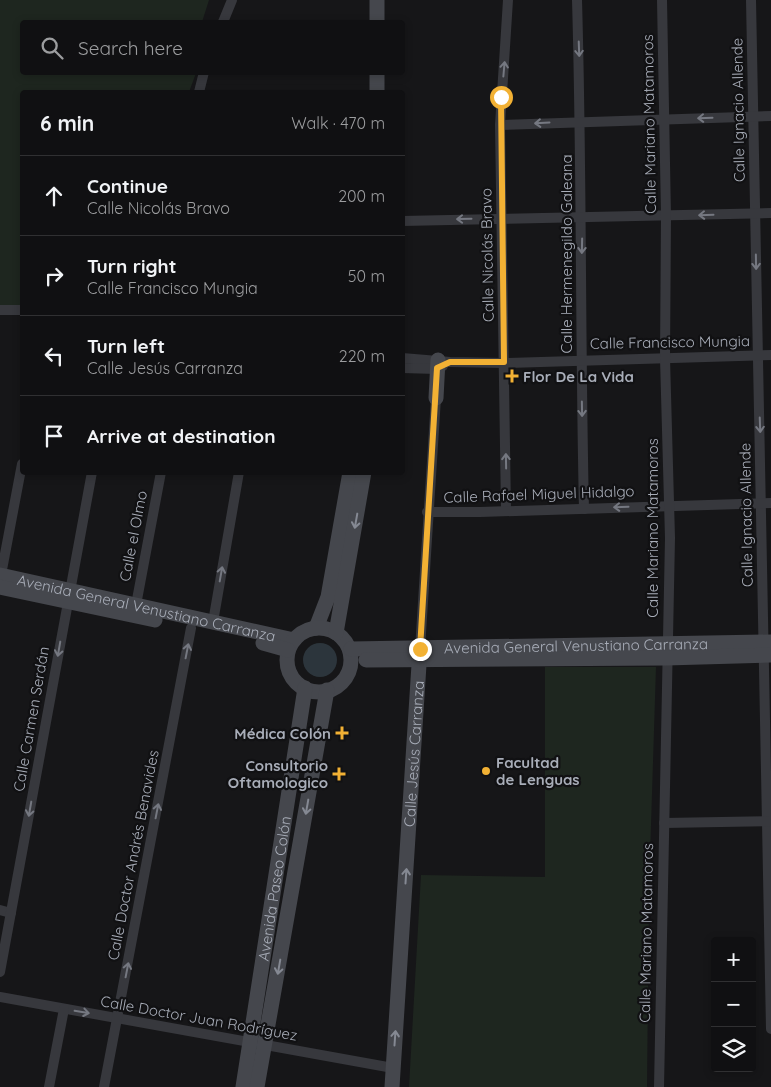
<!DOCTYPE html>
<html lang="en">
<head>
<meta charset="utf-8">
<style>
  :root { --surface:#101012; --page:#19191b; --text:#f1f3f6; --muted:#9c9d9f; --line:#303032 }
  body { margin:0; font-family:Quicksand,sans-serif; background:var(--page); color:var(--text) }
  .controls { position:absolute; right:15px; bottom:15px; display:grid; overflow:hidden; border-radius:5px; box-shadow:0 2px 8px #0003 }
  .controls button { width:45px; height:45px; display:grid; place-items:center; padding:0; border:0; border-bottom:1px solid var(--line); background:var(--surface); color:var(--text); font:25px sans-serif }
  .stop { position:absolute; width:15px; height:15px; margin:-11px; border:4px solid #f2b134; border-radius:50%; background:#fff }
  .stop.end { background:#f2b134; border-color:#fff; box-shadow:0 1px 5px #0008 }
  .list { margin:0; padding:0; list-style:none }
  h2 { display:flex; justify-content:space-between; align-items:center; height:65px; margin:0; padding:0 20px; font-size:21px }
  h2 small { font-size:16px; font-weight:400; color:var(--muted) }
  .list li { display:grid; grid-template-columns:32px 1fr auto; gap:15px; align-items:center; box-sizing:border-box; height:80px; padding:0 20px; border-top:1px solid var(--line) }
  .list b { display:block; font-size:19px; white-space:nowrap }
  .list p { margin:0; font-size:16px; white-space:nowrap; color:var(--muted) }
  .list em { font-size:16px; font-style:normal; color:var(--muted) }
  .icon { flex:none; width:28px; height:28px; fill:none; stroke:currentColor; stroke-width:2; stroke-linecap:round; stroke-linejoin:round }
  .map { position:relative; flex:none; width:771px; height:1087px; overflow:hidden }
  .search { position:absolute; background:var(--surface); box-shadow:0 2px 8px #0003; left:20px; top:20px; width:385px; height:55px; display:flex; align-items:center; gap:12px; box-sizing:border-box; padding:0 18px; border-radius:5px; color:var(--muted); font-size:19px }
  .panel { position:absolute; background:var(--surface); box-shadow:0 2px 8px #0003; left:20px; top:90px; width:385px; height:385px; border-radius:5px }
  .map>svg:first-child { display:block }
</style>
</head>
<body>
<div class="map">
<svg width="771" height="1087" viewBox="0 0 771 1087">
  <rect width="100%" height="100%" fill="#161618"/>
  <g fill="#1e261f">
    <path d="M0,0H209L202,22H22V72L196,73L189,92H22V308H0Z"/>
    <path d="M545,667H656L649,889L647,1087H409L421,875L545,877Z"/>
  </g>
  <circle fill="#2c353c" cx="320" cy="660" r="17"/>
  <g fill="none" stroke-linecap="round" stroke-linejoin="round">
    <g stroke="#37383d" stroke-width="10">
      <path d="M577,0C582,170 580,339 584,509"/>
      <path d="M751,0L771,1029"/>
      <path d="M223,22L232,0"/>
      <path d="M199,92L204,72"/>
      <path d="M500,125L771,116"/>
      <path d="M402,221L771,213"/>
      <path d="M0,310H22"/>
      <path d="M402,358L450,362L504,363L771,355"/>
      <path d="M402,368L437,369L443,366"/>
      <path d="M506,510L500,125L508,0"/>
      <path d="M427,512H480L771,503"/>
      <path d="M1,575L22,464"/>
      <path d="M136,605L161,472"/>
      <path d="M213,622L239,472"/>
      <path d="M420,649L436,398"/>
      <path d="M664,823L771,821"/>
      <path d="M0,910L11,913"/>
      <path d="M0,972L92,472"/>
      <path d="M0,997L393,1068"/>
      <path d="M49,1087L64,1009"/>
      <path d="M104,1087L191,628"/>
      <path d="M659,1087L670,538L665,358L666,216L662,0"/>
    </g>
    <g stroke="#45474d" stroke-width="15">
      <path d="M377,0V22"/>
      <path d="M377,72V92"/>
      <path d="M436,398L438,360"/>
      <path id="s1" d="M0,575L294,640"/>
      <path d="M0,587L155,620"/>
      <path d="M316,628L328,597L350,472"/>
      <circle cx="319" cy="660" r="32"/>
      <path d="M336,633L364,472"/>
      <path d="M263,643L288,650"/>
      <path id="s2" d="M351,649L771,642"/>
      <path d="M366,660L666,658L771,655"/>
      <path id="s3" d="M243,1087L305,688"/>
      <path d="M257,1087L327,690"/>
      <path id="s4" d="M392,1087L420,649"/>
    </g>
  </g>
  <defs><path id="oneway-shaft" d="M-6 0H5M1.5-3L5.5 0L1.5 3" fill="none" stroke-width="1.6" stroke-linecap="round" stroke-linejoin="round" transform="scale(1.25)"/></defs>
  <g stroke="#757881">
    <use href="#oneway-shaft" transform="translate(579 49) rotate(88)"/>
    <use href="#oneway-shaft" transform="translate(504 69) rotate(-85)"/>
    <use href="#oneway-shaft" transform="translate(705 118) rotate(178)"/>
    <use href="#oneway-shaft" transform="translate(542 123) rotate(177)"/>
    <use href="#oneway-shaft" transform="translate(706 215) rotate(178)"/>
    <use href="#oneway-shaft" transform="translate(464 219) rotate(179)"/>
    <use href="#oneway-shaft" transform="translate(582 246) rotate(91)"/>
    <use href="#oneway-shaft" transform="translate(756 262) rotate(89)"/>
    <use href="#oneway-shaft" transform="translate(582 409) rotate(89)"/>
    <use href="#oneway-shaft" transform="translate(760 425) rotate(88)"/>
    <use href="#oneway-shaft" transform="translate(506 461) rotate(-91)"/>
    <use href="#oneway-shaft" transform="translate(621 507) rotate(178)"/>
    <use href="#oneway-shaft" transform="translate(221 574) rotate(-80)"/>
    <use href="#oneway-shaft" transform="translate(59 649) rotate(100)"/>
    <use href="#oneway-shaft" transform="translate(187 651) rotate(-79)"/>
    <use href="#oneway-shaft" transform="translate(30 809) rotate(100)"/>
    <use href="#oneway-shaft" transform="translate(157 811) rotate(-79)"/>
    <use href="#oneway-shaft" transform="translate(127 970) rotate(-79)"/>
    <use href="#oneway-shaft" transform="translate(82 1012) rotate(9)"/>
  </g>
  <g stroke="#858993">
    <use href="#oneway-shaft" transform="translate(356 521) rotate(100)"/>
    <use href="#oneway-shaft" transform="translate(307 807) rotate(100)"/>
    <use href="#oneway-shaft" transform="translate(406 876) rotate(-86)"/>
    <use href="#oneway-shaft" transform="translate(279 967) rotate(100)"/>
    <use href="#oneway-shaft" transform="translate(395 1038) rotate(-86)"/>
  </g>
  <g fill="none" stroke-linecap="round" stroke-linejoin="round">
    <path stroke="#f2b134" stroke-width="6" d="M420,649L437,368L450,362H504L501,97"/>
  </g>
  <g fill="#f2b134" stroke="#111113" stroke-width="2">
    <path d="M509.5 368.5h5v5h5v5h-5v5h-5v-5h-5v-5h5z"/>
    <path d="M339.5 725.5h5v5h5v5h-5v5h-5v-5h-5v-5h5z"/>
    <circle cx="486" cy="771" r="5"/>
    <path d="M336.5 766.5h5v5h5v5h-5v5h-5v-5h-5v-5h5z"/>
  </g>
  <g text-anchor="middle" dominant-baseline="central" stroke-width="4.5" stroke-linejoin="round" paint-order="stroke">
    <g font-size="15" fill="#a8adb8" stroke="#111113">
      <text transform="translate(738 110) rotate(-91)">Calle Ignacio Allende</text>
      <text transform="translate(649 124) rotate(-91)">Calle Mariano Matamoros</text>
      <text transform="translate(566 254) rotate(-90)">Calle Hermenegildo Galeana</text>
      <text transform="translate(487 255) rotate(-91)">Calle Nicolás Bravo</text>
      <text transform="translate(670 342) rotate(-1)">Calle Francisco Mungia</text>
      <text transform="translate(539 494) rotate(-2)">Calle Rafael Miguel Hidalgo</text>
      <text transform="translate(746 515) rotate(-91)">Calle Ignacio Allende</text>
      <text transform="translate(652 528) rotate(-90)">Calle Mariano Matamoros</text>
      <text transform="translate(133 536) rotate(-79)">Calle el Olmo</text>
      <text stroke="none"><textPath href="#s1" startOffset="150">Avenida General Venustiano Carranza</textPath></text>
      <text stroke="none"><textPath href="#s2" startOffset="225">Avenida General Venustiano Carranza</textPath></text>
      <text transform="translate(31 719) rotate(-80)">Calle Carmen Serdán</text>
      <text stroke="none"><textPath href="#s4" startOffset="334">Calle Jesús Carranza</textPath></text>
      <text transform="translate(133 855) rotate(-79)">Calle Doctor Andrés Benavides</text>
      <text stroke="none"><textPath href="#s3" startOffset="201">Avenida Paseo Colón</textPath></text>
      <text transform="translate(646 933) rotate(-89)">Calle Mariano Matamoros</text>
      <text transform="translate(199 1018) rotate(10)">Calle Doctor Juan Rodríguez</text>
    </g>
    <g font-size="15" font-weight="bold" fill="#a8adb8" stroke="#111113" text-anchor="start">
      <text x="523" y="376">Flor De La Vida</text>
      <text x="331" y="733" text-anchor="end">Médica Colón</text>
      <text x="496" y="762">Facultad<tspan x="496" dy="17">de Lenguas</tspan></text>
      <text x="328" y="765" text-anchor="end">Consultorio<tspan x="328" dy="17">Oftamologico</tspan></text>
    </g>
  </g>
</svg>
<div class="controls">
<button>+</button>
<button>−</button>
<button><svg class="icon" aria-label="layers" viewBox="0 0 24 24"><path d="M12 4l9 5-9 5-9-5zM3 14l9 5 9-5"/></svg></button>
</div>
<div class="stop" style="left:501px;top:97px"></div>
<div class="stop end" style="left:420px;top:649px"></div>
<div class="search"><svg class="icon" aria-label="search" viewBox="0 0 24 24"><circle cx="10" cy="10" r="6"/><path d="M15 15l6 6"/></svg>Search here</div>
<section class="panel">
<h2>6 min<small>Walk · 470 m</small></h2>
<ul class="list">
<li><svg class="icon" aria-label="ahead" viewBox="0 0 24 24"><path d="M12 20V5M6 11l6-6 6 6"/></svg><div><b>Continue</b><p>Calle Nicolás Bravo</p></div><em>200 m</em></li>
<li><svg class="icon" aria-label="right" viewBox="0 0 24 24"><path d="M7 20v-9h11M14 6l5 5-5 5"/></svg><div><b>Turn right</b><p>Calle Francisco Mungia</p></div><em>50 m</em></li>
<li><svg class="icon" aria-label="left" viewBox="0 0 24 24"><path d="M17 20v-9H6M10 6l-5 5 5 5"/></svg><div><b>Turn left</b><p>Calle Jesús Carranza</p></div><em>220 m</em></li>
<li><svg class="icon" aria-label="arrive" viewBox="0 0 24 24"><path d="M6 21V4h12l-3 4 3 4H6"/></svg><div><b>Arrive at destination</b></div></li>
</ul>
</section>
</div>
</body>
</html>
